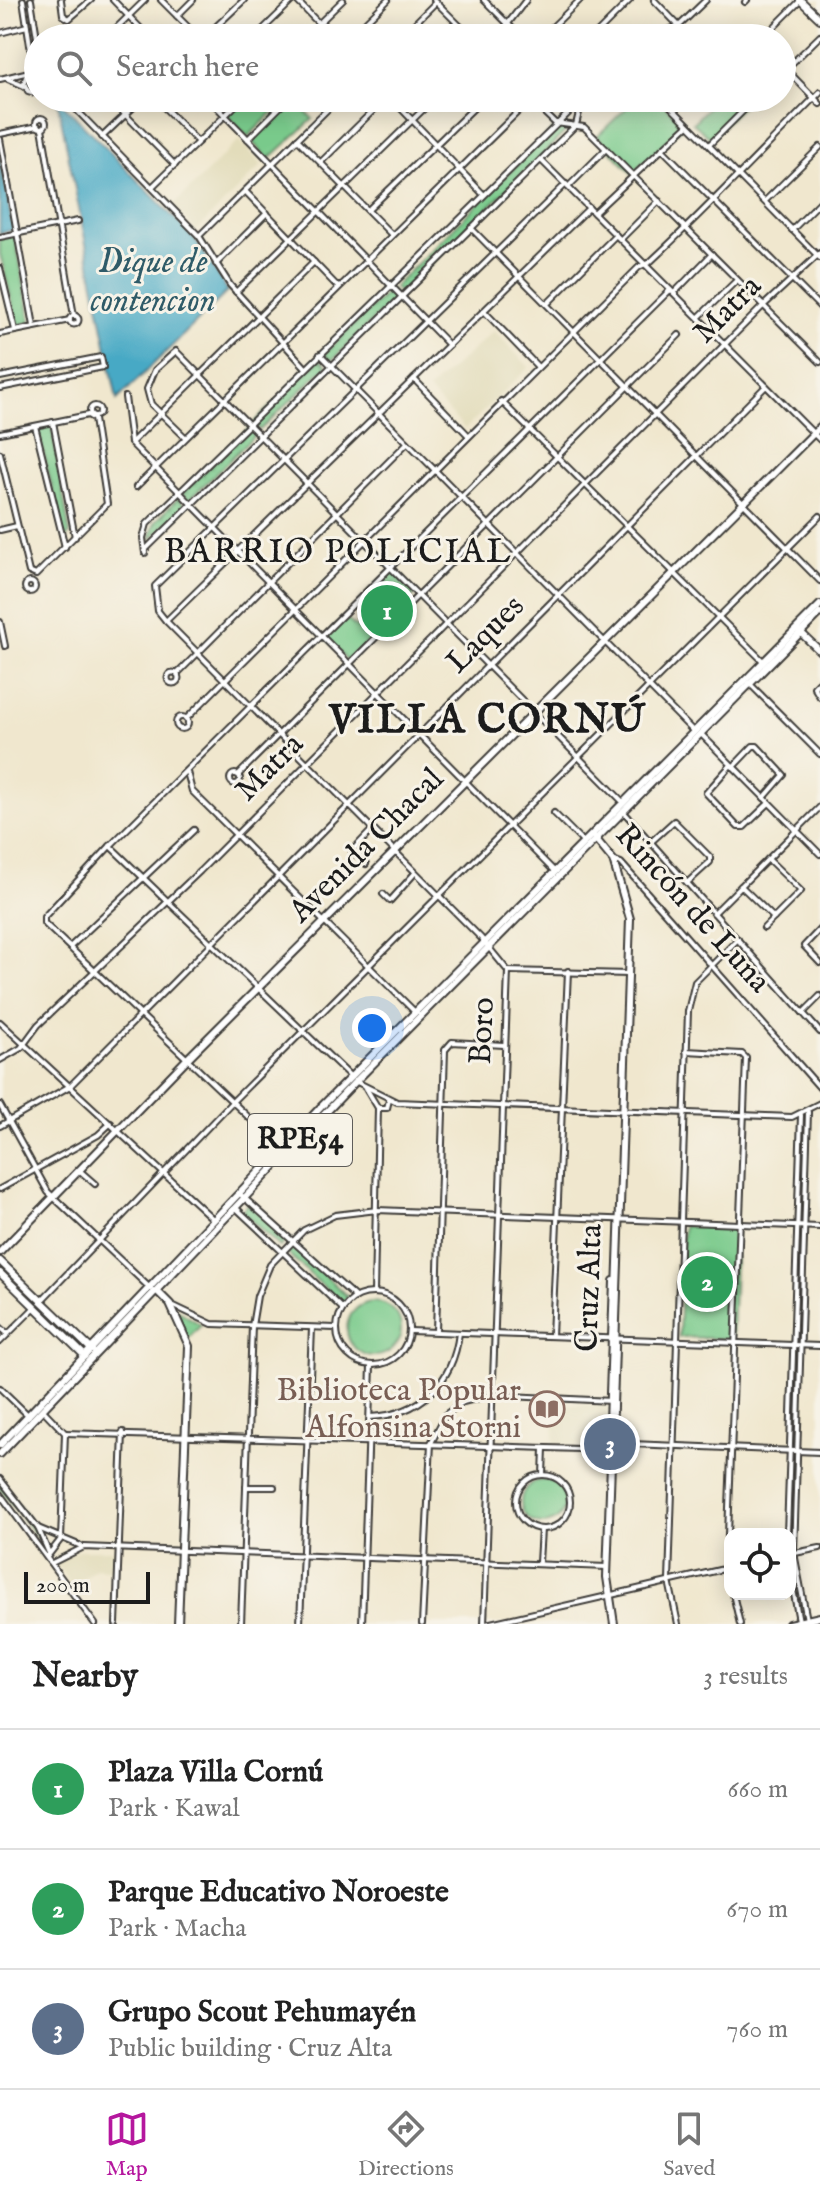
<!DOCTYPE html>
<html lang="en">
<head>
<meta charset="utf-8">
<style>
  :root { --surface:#fff; --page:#f2f2f2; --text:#222; --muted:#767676; --line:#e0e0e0; --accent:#b5179e }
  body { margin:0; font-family:"IM FELL English",serif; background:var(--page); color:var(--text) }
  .controls { position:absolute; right:24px; bottom:24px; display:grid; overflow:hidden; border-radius:16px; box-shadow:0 4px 20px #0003 }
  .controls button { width:72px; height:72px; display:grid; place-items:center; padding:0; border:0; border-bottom:2px solid var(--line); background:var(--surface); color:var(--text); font:40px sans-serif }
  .scale { position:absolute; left:24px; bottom:20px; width:126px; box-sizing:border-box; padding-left:8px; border:4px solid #1c1c1c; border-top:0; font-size:22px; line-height:28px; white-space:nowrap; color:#1c1c1c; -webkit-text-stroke:6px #f7f3e8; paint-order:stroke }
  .you { position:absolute; left:372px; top:1028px; width:28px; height:28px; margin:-20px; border:6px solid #fff; border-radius:50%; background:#1a73e8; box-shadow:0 0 0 12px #1a73e833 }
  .badge { display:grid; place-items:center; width:52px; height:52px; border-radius:50%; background:var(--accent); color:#fff; font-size:26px; font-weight:700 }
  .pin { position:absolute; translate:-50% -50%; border:4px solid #fff; box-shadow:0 2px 8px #0006 }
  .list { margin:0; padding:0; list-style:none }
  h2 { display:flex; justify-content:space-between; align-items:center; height:104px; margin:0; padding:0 32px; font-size:34px }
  h2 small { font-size:26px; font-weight:400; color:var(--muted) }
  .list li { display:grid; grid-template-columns:52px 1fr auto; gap:24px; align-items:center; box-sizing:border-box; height:120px; padding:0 32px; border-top:2px solid var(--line) }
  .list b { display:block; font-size:30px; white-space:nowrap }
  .list p { margin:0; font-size:26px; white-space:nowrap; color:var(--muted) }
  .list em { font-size:26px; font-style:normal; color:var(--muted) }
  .icon { flex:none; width:44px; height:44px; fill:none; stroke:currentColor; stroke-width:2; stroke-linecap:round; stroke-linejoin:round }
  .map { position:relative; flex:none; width:820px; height:1624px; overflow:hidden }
  .search { position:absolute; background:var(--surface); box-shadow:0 4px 20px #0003; left:24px; right:24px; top:24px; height:88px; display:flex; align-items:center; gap:20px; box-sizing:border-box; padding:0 28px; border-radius:44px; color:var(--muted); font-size:30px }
  .sheet { height:464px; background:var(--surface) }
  nav { display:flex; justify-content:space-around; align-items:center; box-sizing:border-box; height:112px; border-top:2px solid var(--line); background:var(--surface); font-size:22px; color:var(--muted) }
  nav a { display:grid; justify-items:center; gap:4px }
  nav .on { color:var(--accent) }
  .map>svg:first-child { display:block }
</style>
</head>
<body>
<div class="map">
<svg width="820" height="1624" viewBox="0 0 820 1624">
  <defs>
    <pattern id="grass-dots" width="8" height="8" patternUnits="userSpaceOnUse" patternTransform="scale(2)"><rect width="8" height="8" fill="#79ca8b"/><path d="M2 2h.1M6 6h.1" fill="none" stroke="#68ad77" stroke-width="1.8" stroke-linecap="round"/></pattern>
  </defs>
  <rect width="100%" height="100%" fill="#f7f3e8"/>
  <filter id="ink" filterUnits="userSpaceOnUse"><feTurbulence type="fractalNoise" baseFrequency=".0125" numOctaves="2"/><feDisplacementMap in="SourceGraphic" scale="16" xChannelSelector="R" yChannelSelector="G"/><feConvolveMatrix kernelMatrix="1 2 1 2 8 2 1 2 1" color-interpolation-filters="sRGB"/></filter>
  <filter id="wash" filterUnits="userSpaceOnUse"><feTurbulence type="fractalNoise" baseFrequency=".006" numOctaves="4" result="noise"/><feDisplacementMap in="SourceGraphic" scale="32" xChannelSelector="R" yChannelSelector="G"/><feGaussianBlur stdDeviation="1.8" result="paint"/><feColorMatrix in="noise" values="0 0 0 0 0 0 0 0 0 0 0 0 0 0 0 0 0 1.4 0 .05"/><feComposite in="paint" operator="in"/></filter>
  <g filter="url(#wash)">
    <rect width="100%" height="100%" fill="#f0e7ce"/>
    <g fill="#e2dcba">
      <path d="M239,140L262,165L196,231L173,206Z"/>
      <path d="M494,331L529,367L465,429L428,390Z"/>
      <path d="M555,1404L608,1405L606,1447L554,1445Z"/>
      <path d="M79,1550H116L115,1570L96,1568L72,1587L56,1564Z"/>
    </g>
    <g fill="url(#grass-dots)" stroke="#4a7354" stroke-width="2">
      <path d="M556,126L569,128L401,294L394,287Z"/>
      <path d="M390,289L397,297L331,361L324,354Z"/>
      <path d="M320,359L327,366L260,430L253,423Z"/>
      <path d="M249,428L255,435L189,500L182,493Z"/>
      <path d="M178,498L185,505L149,541L155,522Z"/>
    </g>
    <g fill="#79ca8b" stroke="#4a7354" stroke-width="2">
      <path d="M245,98H287L248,137L227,115Z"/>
      <path d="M291,98L313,119L269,159L251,141Z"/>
      <path d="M637,98H658L684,125L632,173L597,136Z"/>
      <path d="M717,98H751L710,138L693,123Z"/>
      <path d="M15,236L31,322L18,325L0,254V239Z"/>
      <path d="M51,424L70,534L65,539L37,427Z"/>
      <path d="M392,569L416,594L348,662L325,637L344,617L358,629L380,605L368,594Z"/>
      <path d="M248,1204L288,1238L280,1247L241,1211Z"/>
      <path d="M683,1226L736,1228L732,1339L679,1337Z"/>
      <path d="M292,1244L348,1297L342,1304L285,1251Z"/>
      <circle cx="374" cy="1329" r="27"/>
      <path d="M174,1308L201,1325L187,1340Z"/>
      <circle cx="543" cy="1502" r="22"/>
      <path d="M0,1482L35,1527L45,1548L0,1489Z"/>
    </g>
    <g fill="#46a9c5" stroke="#316270" stroke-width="2">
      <path d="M57,98L195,239L228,291L117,400Z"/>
      <path d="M0,156L13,230L0,233Z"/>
    </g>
  </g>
  <g filter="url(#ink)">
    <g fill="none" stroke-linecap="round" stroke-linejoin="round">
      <defs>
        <g id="minor">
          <path d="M23,0L34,71"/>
          <path d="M31,0L38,44"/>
          <path d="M61,0L63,15L69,19L91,0"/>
          <path d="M113,0L150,38"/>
          <path d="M161,0L199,38"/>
          <path d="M296,0L333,38"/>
          <path d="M434,0L472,38"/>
          <path d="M484,0L522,38"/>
          <path d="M654,0L679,26"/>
          <path d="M745,2L747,0"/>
          <path d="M177,16L193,0"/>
          <path d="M773,28L801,0"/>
          <path d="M0,33L27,26"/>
          <path d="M106,38L145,0"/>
          <path d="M204,38L244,0"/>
          <path d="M254,38L293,0"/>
          <path d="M304,38L343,0"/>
          <path d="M349,38L388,0"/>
          <path d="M400,38L436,2"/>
          <path d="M447,38L460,26"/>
          <path d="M497,38L526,0"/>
          <path d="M541,38L580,0"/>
          <path d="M592,38L630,0"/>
          <path d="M647,38L679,26L706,0"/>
          <path d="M782,65L820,104"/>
          <path d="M38,71L27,74L24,83L28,91L38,94"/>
          <path d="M782,73L820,36"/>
          <path d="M0,79L29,72"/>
          <path d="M8,79L24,86"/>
          <path d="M65,98L199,236L230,285L306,368"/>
          <path d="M109,98L175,165"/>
          <path d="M155,98L198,142"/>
          <path d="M208,98L449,345"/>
          <path d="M391,98L483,194"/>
          <path d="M662,98L820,258"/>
          <path d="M531,100L555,123"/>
          <circle cx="41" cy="123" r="5"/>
          <path d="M556,123L584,127L820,362"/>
          <path d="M42,128L74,316"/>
          <path d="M0,134L38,126"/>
          <path d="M102,137L143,98"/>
          <path d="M0,139L34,326"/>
          <path d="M248,139L289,98"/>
          <path d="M297,139L391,234"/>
          <path d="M709,145L756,98"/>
          <path d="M662,149L820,307"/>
          <path d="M541,160L820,440"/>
          <path d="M321,162L386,98"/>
          <path d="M153,186L243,98"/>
          <path d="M568,187L606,149"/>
          <path d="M245,191L338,287"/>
          <path d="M765,201L820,147"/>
          <path d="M368,210L484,98"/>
          <path d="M594,213L688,125"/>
          <path d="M471,228L820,581"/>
          <path d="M792,230L820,202"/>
          <path d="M199,236L339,98"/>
          <path d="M0,237L78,221"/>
          <path d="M621,239L659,201"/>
          <path d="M216,264L267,213"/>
          <path d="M0,268L15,330"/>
          <path d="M236,292L435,98"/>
          <path d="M674,293L712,254"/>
          <path d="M547,304L616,235"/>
          <path d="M484,311L537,366"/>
          <circle cx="74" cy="320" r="4.5"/>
          <path d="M699,317L737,280"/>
          <path d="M0,334L70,320"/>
          <path d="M320,354L694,732"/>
          <path d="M0,377L101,357L103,367L0,388"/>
          <path d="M414,379L468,435"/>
          <path d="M125,397L131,443L554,871"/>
          <path d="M501,401L763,661"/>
          <circle cx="95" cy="411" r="5"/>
          <path d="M53,422L75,537"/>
          <path d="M35,426L65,547"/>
          <path d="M0,433L88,415L94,419L107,504L36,575L29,572L0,453"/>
          <path d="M185,437L151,404L147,389L155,370L176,351L623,802"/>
          <path d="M131,443L314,262"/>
          <path d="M136,487L531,99"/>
          <path d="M0,530L17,526"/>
          <path d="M145,550L576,125L582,100"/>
          <path d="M145,553L143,538L147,524L584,98"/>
          <circle cx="30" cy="587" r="5"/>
          <path d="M166,621L589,208"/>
          <path d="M0,622L5,646"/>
          <circle cx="173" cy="678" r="5.5"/>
          <path d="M177,674L407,443"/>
          <path d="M820,681L814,687L820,697"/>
          <path d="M749,683L820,754"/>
          <circle cx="182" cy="723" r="6"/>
          <path d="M186,719L639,267L650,262C709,207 763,149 820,92"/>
          <path d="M701,734L820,854"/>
          <path d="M730,766L706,793L738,827H744L769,803"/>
          <path d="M733,767L753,746H757L784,775L764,798"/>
          <path d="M187,772L192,791L415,1012"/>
          <circle cx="235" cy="779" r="5"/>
          <path d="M238,775L679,335"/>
          <path d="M623,811L820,1032"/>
          <path d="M554,813L583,842"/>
          <path d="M652,841L674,821L710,857V862L688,882"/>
          <path d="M110,846L350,1076"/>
          <path d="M613,860L621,863L820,1088"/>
          <path d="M366,864L352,851L372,830"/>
          <path d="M741,886L774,918"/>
          <path d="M383,894L390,901L415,873"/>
          <path d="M714,913L820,807"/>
          <path d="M764,928L801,891L768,859"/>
          <path d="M820,929L804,946L820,963"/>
          <path d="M70,947L194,830"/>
          <path d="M508,971L629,974"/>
          <path d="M803,1013L820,996"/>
          <path d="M0,1022L213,1219"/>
          <path d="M686,1051L742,1054L746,1058L727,1561L730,1578"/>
          <path d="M0,1060L21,1048L38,1025L200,871L764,305L820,253"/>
          <path d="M357,1082L397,1102L792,1117L820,1103"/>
          <path d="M366,1088L378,1108H387L389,1100"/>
          <path d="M0,1105L48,1192L151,1289"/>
          <path d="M0,1126L70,1086L766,386"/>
          <path d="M282,1149L44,923V917L110,846L670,290"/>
          <path d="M79,1170L95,1184"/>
          <path d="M0,1189L98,1135L111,1123"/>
          <path d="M240,1194L355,1297"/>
          <path d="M236,1208L343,1309"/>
          <circle cx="373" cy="1329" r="36"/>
          <path d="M374,1293L378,1108"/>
          <path d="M41,1301L232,1102L820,516"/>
          <path d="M170,1304L212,1324L336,1328"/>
          <path d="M0,1327L8,1334"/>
          <path d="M410,1331L820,1346"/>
          <path d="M436,1331L445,1050L452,1042L504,1045"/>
          <path d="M552,1336L568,971"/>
          <path d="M0,1342L35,1307"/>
          <path d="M0,1388L29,1416"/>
          <path d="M43,1410L65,1433"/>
          <path d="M370,1417C420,1415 453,1383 459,1333"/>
          <path d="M65,1433L612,1450"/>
          <path d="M608,1443L820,1452"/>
          <path d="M543,1475L544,1448"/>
          <circle cx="543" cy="1502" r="27"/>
          <path d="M0,1479L38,1528L81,1546"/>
          <path d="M246,1487H274"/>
          <path d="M0,1494L95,1624"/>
          <path d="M38,1528L49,1553"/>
          <path d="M787,1534L801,1115"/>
          <path d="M790,1554L820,1548"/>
          <path d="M47,1557L61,1539L65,1433"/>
          <path d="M539,1562L541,1529"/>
          <path d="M52,1563L84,1547L607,1567"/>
          <path d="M790,1573L799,1621"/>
          <path d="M733,1594L740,1624"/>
          <path d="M807,1620L794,1553L808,1112"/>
          <path d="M116,1624L123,1432"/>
          <path d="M241,1624L252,1326L257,1296L270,1265L304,1230L335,1215L377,1210L820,1227"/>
          <path d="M300,1624L312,1328"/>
          <path d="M362,1624L371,1366"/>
          <path d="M422,1624L431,1443L446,1414L463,1402L491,1395L612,1401"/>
          <path d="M484,1624L508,971L481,938L166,621L158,611L155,586L566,184"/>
          <path d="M486,1624L728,1568"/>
          <path d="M678,1624L669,1581L688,1011L695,982L738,939"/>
        </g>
        <g id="major">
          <path d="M800,0L820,19"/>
          <path d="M799,631L820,651"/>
          <path d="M594,837L613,860L630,919L607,1577L614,1624"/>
          <path d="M0,1252L187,1059L820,427"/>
          <path d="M0,1261L92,1350"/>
          <path d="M0,1273L85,1356"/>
          <path d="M157,1291L170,1304L189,1346L178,1624"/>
          <path d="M609,1422L614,1281"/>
          <path d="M0,1445L321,1107L820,605"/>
          <path d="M0,1454L356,1081L820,613"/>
          <path d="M789,1624L820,1617"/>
        </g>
      </defs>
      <use href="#minor" stroke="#3c3a37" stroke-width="8"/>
      <use href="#major" stroke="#3c3a37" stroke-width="10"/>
      <use href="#minor" stroke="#fff" stroke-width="4"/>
      <use href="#major" stroke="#fff" stroke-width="6"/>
    </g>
  </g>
  <defs>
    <symbol id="library-ring" viewBox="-11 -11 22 22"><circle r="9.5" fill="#f7f3e8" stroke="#8d6e63" stroke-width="1.5"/><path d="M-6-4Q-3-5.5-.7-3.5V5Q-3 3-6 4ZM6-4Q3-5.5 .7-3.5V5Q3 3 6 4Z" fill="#8d6e63"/></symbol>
  </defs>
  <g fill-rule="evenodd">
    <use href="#library-ring" x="527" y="1389" width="40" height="40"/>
  </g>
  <g text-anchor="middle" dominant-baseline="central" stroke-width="6" stroke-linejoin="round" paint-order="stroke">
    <rect fill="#f7f3e8" stroke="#5e5c59" stroke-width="2" x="248" y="1114" width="104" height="52" rx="6"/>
    <g font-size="30" font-weight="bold" fill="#1c1c1c">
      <text x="300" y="1140">RPE54</text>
    </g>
    <g font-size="32" fill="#1c1c1c" stroke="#f7f3e8">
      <text transform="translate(728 310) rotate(-45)">Matra</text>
      <text transform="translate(486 635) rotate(-45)">Laques</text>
      <text transform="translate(270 768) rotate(-45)">Matra</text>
      <text transform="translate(367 846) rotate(-45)">Avenida Chacal</text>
      <text transform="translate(692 909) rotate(48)">Rincón de Luna</text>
      <text transform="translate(483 1031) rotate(-87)">Boro</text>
      <text transform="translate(590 1288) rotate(-88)">Cruz Alta</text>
    </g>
    <g font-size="32" fill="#785e54" stroke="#f7f3e8" text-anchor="end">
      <text x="521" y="1391">Biblioteca Popular<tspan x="521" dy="37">Alfonsina Storni</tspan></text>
    </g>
    <g font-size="34" font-style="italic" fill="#2f5b68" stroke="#f7f3e8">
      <text x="153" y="262">Dique de<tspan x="153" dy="39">contencion</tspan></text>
    </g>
    <g font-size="34" letter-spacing="2" fill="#1c1c1c" stroke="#f7f3e8">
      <text x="338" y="552">BARRIO POLICIAL</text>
    </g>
    <g font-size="40" font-weight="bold" letter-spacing="2" fill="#1c1c1c" stroke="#f7f3e8">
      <text x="488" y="721">VILLA CORNÚ</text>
    </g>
  </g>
</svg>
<div class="controls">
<button><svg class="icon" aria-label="locate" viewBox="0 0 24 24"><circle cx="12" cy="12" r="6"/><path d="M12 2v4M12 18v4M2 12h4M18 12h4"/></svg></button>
</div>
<div class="scale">200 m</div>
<div class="you"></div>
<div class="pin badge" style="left:387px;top:611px;background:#2e9e5b">1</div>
<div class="pin badge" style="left:707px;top:1282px;background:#2e9e5b">2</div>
<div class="pin badge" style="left:610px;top:1444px;background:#5c6f8a">3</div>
<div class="search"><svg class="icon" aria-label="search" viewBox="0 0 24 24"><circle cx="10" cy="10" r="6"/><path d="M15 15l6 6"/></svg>Search here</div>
</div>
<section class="sheet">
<h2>Nearby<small>3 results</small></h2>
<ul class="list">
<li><span class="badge" style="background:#2e9e5b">1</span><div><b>Plaza Villa Cornú</b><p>Park · Kawal</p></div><em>660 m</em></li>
<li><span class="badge" style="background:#2e9e5b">2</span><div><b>Parque Educativo Noroeste</b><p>Park · Macha</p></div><em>670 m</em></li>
<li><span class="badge" style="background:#5c6f8a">3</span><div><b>Grupo Scout Pehumayén</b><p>Public building · Cruz Alta</p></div><em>760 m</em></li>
</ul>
</section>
<nav>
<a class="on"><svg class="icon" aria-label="map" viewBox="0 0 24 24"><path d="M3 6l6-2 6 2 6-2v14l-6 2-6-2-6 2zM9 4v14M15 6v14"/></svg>Map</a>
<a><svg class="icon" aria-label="directions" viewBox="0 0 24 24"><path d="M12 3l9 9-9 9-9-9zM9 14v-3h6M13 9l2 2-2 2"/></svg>Directions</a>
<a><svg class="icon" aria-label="saved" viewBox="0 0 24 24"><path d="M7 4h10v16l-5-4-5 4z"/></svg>Saved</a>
</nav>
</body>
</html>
